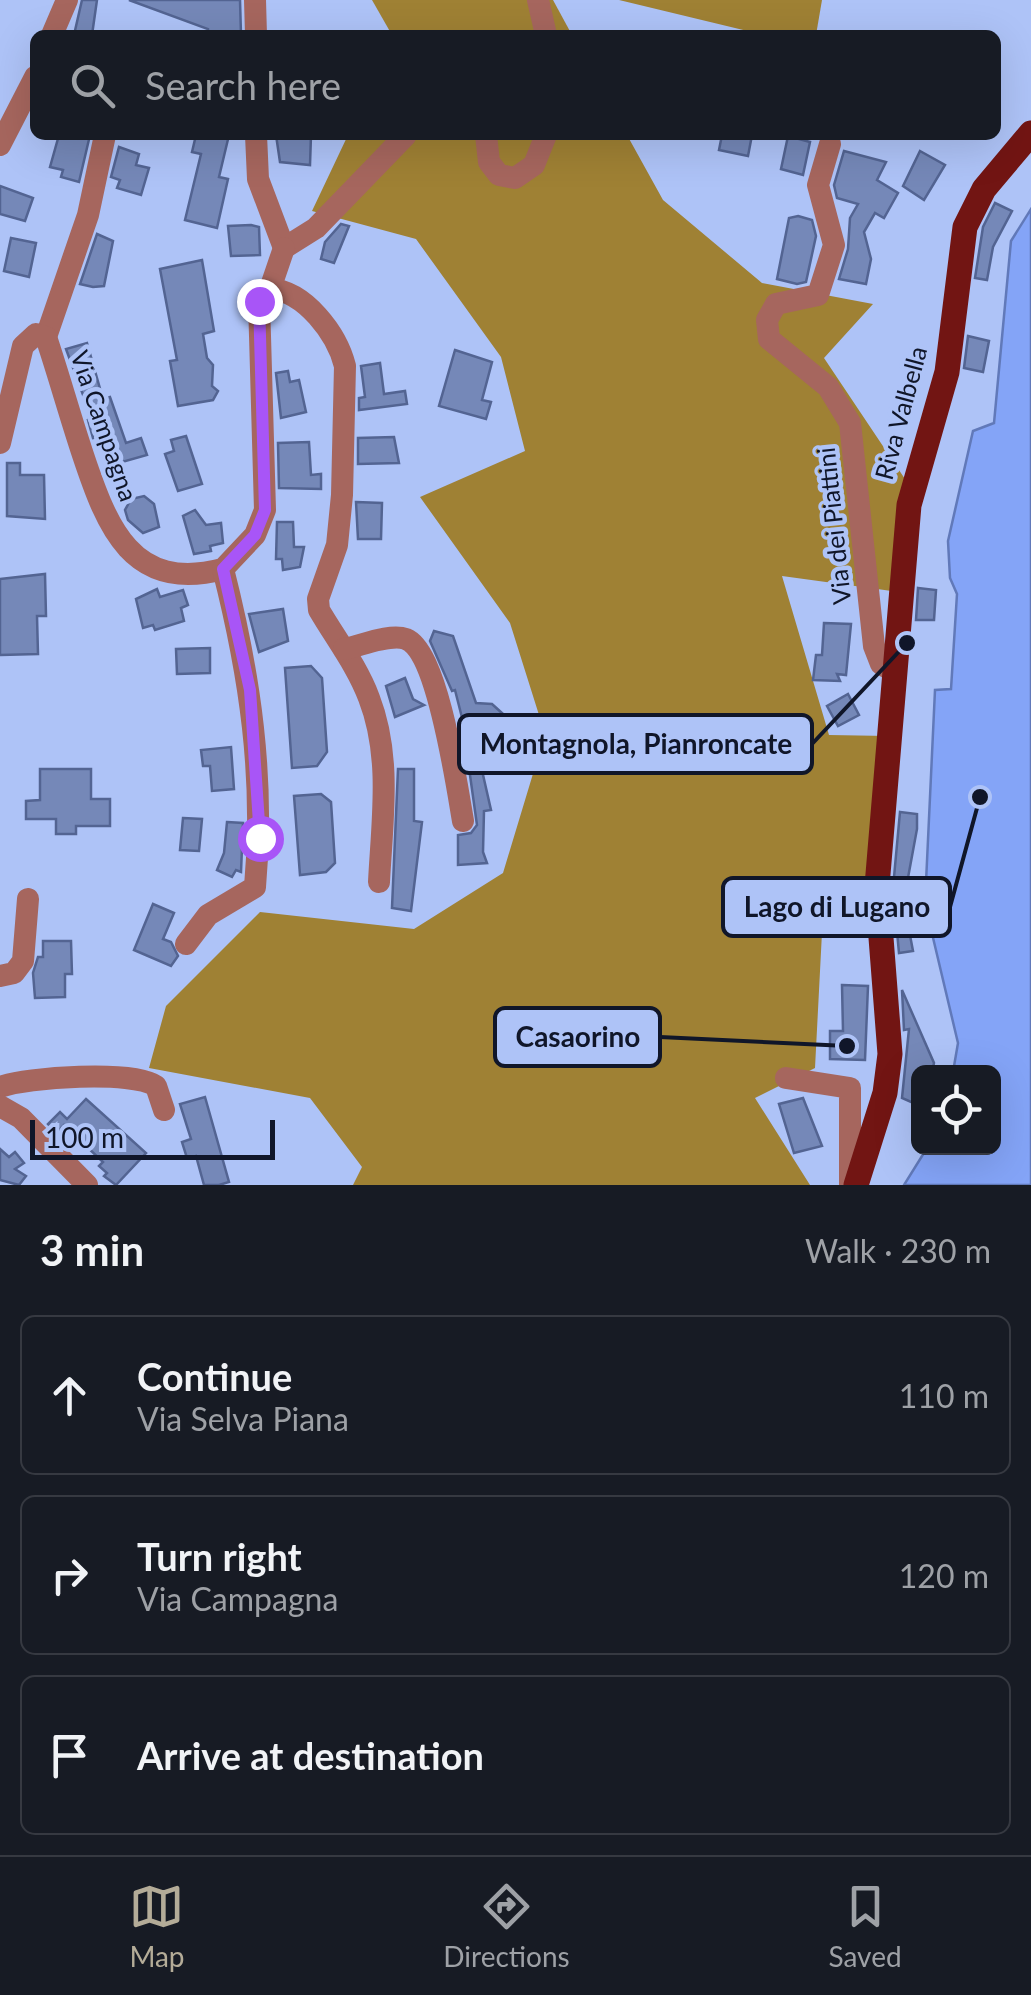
<!DOCTYPE html>
<html lang="en">
<head>
<meta charset="utf-8">
<style>
	body { margin:0; font-family:Lato,sans-serif; background:#242831; color:#f1f3f6 }
	.controls { position:absolute; right:30px; bottom:30px; display:grid; overflow:hidden; border-radius:15px; box-shadow:0 10px 40px #0002 }
	.controls button { width:90px; height:90px; display:grid; place-items:center; padding:0; border:0; border-bottom:2px solid #363941; background:#171b24; color:#f1f3f6; font:50px sans-serif }
	.scale { position:absolute; left:30px; bottom:25px; width:245px; box-sizing:border-box; padding-left:10px; border:5px solid #101629; border-top:0; font-size:28px; line-height:35px; white-space:nowrap; color:#101629; -webkit-text-stroke:8px #aec3f7; paint-order:stroke }
	.stop { position:absolute; width:30px; height:30px; margin:-22px; border:8px solid #a855f7; border-radius:50%; background:#fff }
	.stop.end { background:#a855f7; border-color:#fff; box-shadow:0 2px 10px #0008 }
	.list { margin:0; padding:0; list-style:none }
	h2 { display:flex; justify-content:space-between; align-items:center; height:130px; margin:0; padding:0 40px; font-size:42px }
	h2 small { font-size:32px; font-weight:400; color:#9ea1a6 }
	.list li { display:grid; grid-template-columns:65px 1fr auto; gap:30px; align-items:center; box-sizing:border-box; height:160px; margin:0 20px 20px; padding:0 20px; border:2px solid #363941; border-radius:15px }
	.list b { display:block; font-size:38px; white-space:nowrap }
	.list p { margin:0; font-size:32px; white-space:nowrap; color:#9ea1a6 }
	.list em { font-size:32px; font-style:normal; color:#9ea1a6 }
	.icon { flex:none; width:55px; height:55px; fill:none; stroke:currentColor; stroke-width:2; stroke-linecap:round; stroke-linejoin:round }
	.map { position:relative; flex:none; width:1031px; height:1185px; overflow:hidden }
	.search { position:absolute; background:#171b24; box-shadow:0 10px 40px #0002; left:30px; right:30px; top:30px; height:110px; display:flex; align-items:center; gap:25px; box-sizing:border-box; padding:0 35px; border-radius:15px; color:#9ea1a6; font-size:38px }
	.sheet { height:670px; background:#171b24 }
	nav { display:flex; justify-content:space-around; align-items:center; box-sizing:border-box; height:140px; border-top:2px solid #363941; background:#171b24; font-size:28px; color:#9ea1a6 }
	nav a { display:grid; justify-items:center; gap:5px }
	nav .on { color:#b4ac98 }
	.map>svg:first-child { display:block }
	.forest { fill:#9f8134 }
	.water { fill:#84a4f7; stroke:#6179b9; stroke-width:2.5 }
	.building { fill:#7588b8; stroke:#536492; stroke-width:2.5 }
	.lines { fill:none; stroke-linecap:round; stroke-linejoin:round }
	.minor { stroke:#a6665e; stroke-width:22 }
	.major { stroke:#721513; stroke-width:25 }
	.route { stroke:#a855f7; stroke-width:12 }
	.labels { text-anchor:middle; stroke-width:9; stroke-linejoin:round; paint-order:stroke }
	.street-label { font-size:25px; fill:#101629; stroke:#aec3f7 }
	.leader { fill:none; stroke:#101629; stroke-width:4 }
	.callout-dot { fill:#101629; stroke:#aec3f7; stroke-width:4 }
	.callout { fill:#aec3f7; stroke:#101629; stroke-width:4 }
	.callout-label { font-size:28px; text-anchor:middle; font-weight:bold; fill:#101629 }
</style>
</head>
<body>
<div class="map">
<svg width="1031" height="1185" viewBox="0 0 1031 1185">
	<rect width="100%" height="100%" fill="#aec3f7"/>
	<g class="forest">
		<path d="M 372,0 L 553,0 L 572,35 L 392,35 Z"/>
		<path d="M 619,0 L 822,0 L 816,35 L 764,35 Z"/>
		<path d="M 348,135 L 627,135 L 663,200 L 762,283 L 873,304 L 824,358 L 911,488 L 899,592 L 782,576 L 829,735 L 888,736 L 877,905 L 823,913 L 815,1068 L 755,1098 L 810,1185 L 353,1185 L 362,1167 L 310,1098 L 149,1068 L 166,1006 L 260,912 L 414,929 L 503,873 L 545,734 L 510,623 L 420,497 L 525,451 L 501,357 L 416,239 L 312,211 Z"/>
	</g>
	<path class="water" d="M 1031,209 L 1031,1185 L 904,1185 L 927,1148 L 994,1148 L 994,1072 L 953,1072 L 958,1043 L 925,904 L 935,690 L 951,689 L 957,594 L 950,578 L 948,541 L 973,431 L 994,423 L 1011,241 Z"/>
	<g class="building">
		<path d="M 82,0 L 97,0 L 92,35 L 74,35 Z"/>
		<path d="M 129,0 L 240,0 L 241,35 L 208,35 L 208,29 Z"/>
		<path d="M 59,135 L 90,135 L 79,182 L 61,177 L 63,170 L 50,167 Z"/>
		<path d="M 196,135 L 229,135 L 219,177 L 228,179 L 217,228 L 185,220 L 201,154 L 192,152 Z"/>
		<path d="M 276,135 L 311,135 L 310,165 L 280,162 Z"/>
		<path d="M 722,135 L 752,135 L 748,156 L 719,150 Z"/>
		<path d="M 788,136 L 810,142 L 803,175 L 781,169 Z"/>
		<path d="M 119,147 L 139,154 L 136,165 L 149,168 L 141,195 L 117,188 L 120,180 L 111,177 Z"/>
		<path d="M 844,151 L 886,162 L 877,180 L 898,193 L 884,218 L 875,213 L 864,232 L 871,259 L 866,284 L 839,279 L 848,249 L 850,218 L 858,204 L 837,198 L 834,185 Z"/>
		<path d="M 920,151 L 945,165 L 924,200 L 903,186 Z"/>
		<path d="M 0,186 L 33,198 L 25,221 L 0,214 Z"/>
		<path d="M 995,203 L 1012,211 L 993,247 L 987,280 L 975,278 L 983,227 Z"/>
		<path d="M 798,216 L 812,220 L 816,236 L 806,282 L 797,284 L 777,279 L 789,218 Z"/>
		<path d="M 341,224 L 349,226 L 334,263 L 321,259 L 325,242 Z"/>
		<path d="M 251,225 L 259,227 L 260,255 L 231,256 L 228,226 Z"/>
		<path d="M 97,234 L 113,241 L 104,286 L 93,287 L 80,284 Z"/>
		<path d="M 11,238 L 36,243 L 29,277 L 4,271 Z"/>
		<path d="M 202,260 L 214,331 L 203,334 L 207,358 L 213,365 L 212,386 L 218,391 L 213,400 L 178,406 L 170,361 L 177,360 L 160,269 Z"/>
		<path d="M 968,336 L 989,341 L 983,372 L 964,368 Z"/>
		<path d="M 87,343 L 103,399 L 110,397 L 126,443 L 141,438 L 147,455 L 108,466 L 98,437 L 93,438 L 88,420 L 92,419 L 66,349 Z"/>
		<path d="M 455,350 L 492,362 L 482,400 L 491,402 L 486,419 L 439,406 Z"/>
		<path d="M 380,363 L 384,394 L 405,391 L 407,404 L 359,410 L 359,398 L 365,397 L 361,366 Z"/>
		<path d="M 288,371 L 290,382 L 299,380 L 306,412 L 281,418 L 276,373 Z"/>
		<path d="M 186,436 L 202,484 L 178,491 L 165,454 L 174,451 L 171,440 Z"/>
		<path d="M 394,437 L 399,463 L 358,464 L 358,438 Z"/>
		<path d="M 309,442 L 311,475 L 321,474 L 321,489 L 279,488 L 278,443 Z"/>
		<path d="M 7,463 L 20,463 L 20,475 L 44,475 L 45,519 L 7,516 Z"/>
		<path d="M 144,496 L 154,504 L 159,527 L 143,533 L 128,520 L 125,510 L 131,499 Z"/>
		<path d="M 356,502 L 382,503 L 381,539 L 358,539 Z"/>
		<path d="M 195,510 L 206,525 L 221,523 L 223,543 L 210,546 L 211,551 L 194,554 L 183,516 Z"/>
		<path d="M 277,522 L 293,522 L 294,547 L 304,547 L 300,567 L 283,570 L 282,559 L 276,559 Z"/>
		<path d="M 45,574 L 46,616 L 37,616 L 38,654 L 0,655 L 0,579 Z"/>
		<path d="M 918,588 L 936,590 L 934,620 L 916,620 Z"/>
		<path d="M 157,589 L 160,597 L 183,590 L 188,605 L 181,608 L 184,621 L 155,630 L 153,625 L 143,628 L 136,599 Z"/>
		<path d="M 283,609 L 288,641 L 259,652 L 249,614 Z"/>
		<path d="M 824,623 L 851,624 L 846,675 L 837,674 L 840,681 L 813,680 L 816,655 L 822,655 Z"/>
		<path d="M 434,631 L 453,636 L 476,703 L 492,704 L 503,714 L 506,733 L 494,745 L 471,753 L 455,690 L 452,691 L 430,641 Z"/>
		<path d="M 210,648 L 210,673 L 177,674 L 176,649 Z"/>
		<path d="M 311,666 L 322,678 L 327,752 L 317,766 L 292,768 L 285,668 Z"/>
		<path d="M 405,678 L 413,699 L 424,705 L 395,717 L 386,686 Z"/>
		<path d="M 848,694 L 859,715 L 838,726 L 827,706 Z"/>
		<path d="M 231,747 L 234,789 L 212,791 L 210,766 L 203,766 L 201,750 Z"/>
		<path d="M 481,766 L 491,810 L 484,811 L 483,852 L 487,863 L 458,865 L 458,835 L 471,833 L 477,825 L 469,768 Z"/>
		<path d="M 40,769 L 91,769 L 91,799 L 110,799 L 110,826 L 76,826 L 76,834 L 56,834 L 56,819 L 26,819 L 26,801 L 40,800 Z"/>
		<path d="M 398,769 L 414,769 L 414,821 L 422,822 L 411,911 L 392,908 Z"/>
		<path d="M 321,794 L 331,802 L 335,863 L 326,872 L 300,875 L 294,796 Z"/>
		<path d="M 900,812 L 917,814 L 917,829 L 905,894 L 902,893 L 913,951 L 899,953 L 893,888 Z"/>
		<path d="M 183,818 L 202,819 L 199,851 L 180,850 Z"/>
		<path d="M 227,822 L 243,823 L 241,872 L 236,870 L 232,877 L 217,870 L 224,853 Z"/>
		<path d="M 153,904 L 174,913 L 163,939 L 171,942 L 178,956 L 171,966 L 134,950 Z"/>
		<path d="M 43,941 L 71,941 L 72,974 L 65,974 L 65,997 L 35,998 L 33,973 L 38,957 L 43,957 Z"/>
		<path d="M 842,985 L 868,986 L 865,1060 L 830,1059 L 830,1031 L 843,1031 Z"/>
		<path d="M 902,990 L 934,1063 L 932,1072 L 918,1072 L 918,1105 L 902,1098 L 909,1029 L 904,1030 Z"/>
		<path d="M 205,1097 L 229,1182 L 219,1185 L 204,1185 L 196,1156 L 187,1158 L 182,1142 L 191,1139 L 180,1104 Z"/>
		<path d="M 803,1098 L 822,1146 L 794,1153 L 779,1104 Z"/>
		<path d="M 86,1099 L 146,1153 L 116,1185 L 104,1176 L 107,1173 L 99,1166 L 103,1162 L 64,1125 L 56,1133 L 48,1124 L 60,1112 L 67,1119 Z"/>
		<path d="M 0,1149 L 9,1157 L 15,1152 L 24,1163 L 15,1169 L 26,1176 L 19,1185 L 0,1180 Z"/>
	</g>
	<g class="lines">
		<g class="minor">
			<path d="M 255,0 L 256,35"/>
			<path d="M 538,0 L 546,35"/>
			<path d="M 52,35 L 67,0"/>
			<path d="M 256,135 L 258,179 L 284,248 L 316,228 L 406,135"/>
			<path d="M 486,135 L 489,162 L 499,175 L 515,178 L 534,165 L 546,135"/>
			<path d="M 830,144 L 818,185 L 834,245 L 818,295 L 776,304 L 767,320 L 769,339 L 828,387 L 850,423 L 874,646 L 881,664 L 893,671"/>
			<path d="M 0,145 L 35,77"/>
			<path d="M 270,289 C 305,291 337,334 345,366 L 342,495 L 337,545 L 318,599 L 319,610 C 336,639 357,666 369,698 C 392,757 382,821 379,882"/>
			<path d="M 46,337 L 88,215 L 105,135"/>
			<path d="M 0,443 L 23,346 L 36,334 L 46,337 C 59,376 70,416 83,455 C 107,527 132,593 223,569 L 255,535 L 265,510 L 259,301 L 263,292 L 270,289 L 284,248"/>
			<path d="M 344,649 C 360,646 390,633 406,639 C 438,652 457,787 463,821"/>
			<path d="M 186,944 L 208,915 L 255,887 C 265,778 250,675 223,569"/>
			<path d="M 0,976 L 14,973 L 23,961 L 28,899"/>
			<path d="M 786,1078 L 850,1088 L 850,1185"/>
			<path d="M 0,1087 C 27,1077 133,1070 156,1086 L 164,1110"/>
			<path d="M 0,1106 L 21,1118 L 87,1185"/>
		</g>
		<path class="major" d="M 856,1185 L 885,1093 L 890,1054 L 877,886 L 909,505 L 947,372 L 965,227 L 984,189 L 1031,133"/>
	</g>
	<g class="lines">
		<path class="route" d="M 259,301 L 265,510 L 255,535 L 223,569 L 250,690 L 260,838"/>
	</g>
	<g class="labels">
		<g class="street-label">
			<text transform="translate(901 413) rotate(-75)" y="9">Riva Valbella</text>
			<text transform="translate(104 426) rotate(71)" y="9">Via Campagna</text>
			<text transform="translate(834 526) rotate(-96)" y="9">Via dei Piattini</text>
		</g>
	</g>
	<path class="leader" d="M907 643L812 744M980 797L950 907M847 1046L660 1037"/>
	<g class="callout-dot">
		<circle cx="907" cy="643" r="10"/>
		<circle cx="980" cy="797" r="10"/>
		<circle cx="847" cy="1046" r="10"/>
	</g>
	<g class="callout">
		<rect x="459" y="715" width="353" height="58" rx="10"/>
		<rect x="723" y="878" width="227" height="58" rx="10"/>
		<rect x="495" y="1008" width="165" height="58" rx="10"/>
	</g>
	<g class="callout-label">
		<text x="636" y="754">Montagnola, Pianroncate</text>
		<text x="837" y="917">Lago di Lugano</text>
		<text x="578" y="1047">Casaorino</text>
	</g>
</svg>
<div class="controls">
<button><svg class="icon" aria-label="locate" viewBox="0 0 24 24"><circle cx="12" cy="12" r="6"/><path d="M12 2v4M12 18v4M2 12h4M18 12h4"/></svg></button>
</div>
<div class="scale">100 m</div>
<div class="stop" style="left:260px;top:838px"></div>
<div class="stop end" style="left:259px;top:301px"></div>
<div class="search"><svg class="icon" aria-label="search" viewBox="0 0 24 24"><circle cx="10" cy="10" r="6"/><path d="M15 15l6 6"/></svg>Search here</div>
</div>
<section class="sheet">
<h2>3 min<small>Walk · 230 m</small></h2>
<ul class="list">
<li><svg class="icon" aria-label="ahead" viewBox="0 0 24 24"><path d="M12 20V5M6 11l6-6 6 6"/></svg><div><b>Continue</b><p>Via Selva Piana</p></div><em>110 m</em></li>
<li><svg class="icon" aria-label="right" viewBox="0 0 24 24"><path d="M7 20v-9h11M14 6l5 5-5 5"/></svg><div><b>Turn right</b><p>Via Campagna</p></div><em>120 m</em></li>
<li><svg class="icon" aria-label="arrive" viewBox="0 0 24 24"><path d="M6 21V4h12l-3 4 3 4H6"/></svg><div><b>Arrive at destination</b></div></li>
</ul>
</section>
<nav>
<a class="on"><svg class="icon" aria-label="map" viewBox="0 0 24 24"><path d="M3 6l6-2 6 2 6-2v14l-6 2-6-2-6 2zM9 4v14M15 6v14"/></svg>Map</a>
<a><svg class="icon" aria-label="directions" viewBox="0 0 24 24"><path d="M12 3l9 9-9 9-9-9zM9 14v-3h6M13 9l2 2-2 2"/></svg>Directions</a>
<a><svg class="icon" aria-label="saved" viewBox="0 0 24 24"><path d="M7 4h10v16l-5-4-5 4z"/></svg>Saved</a>
</nav>
</body>
</html>
